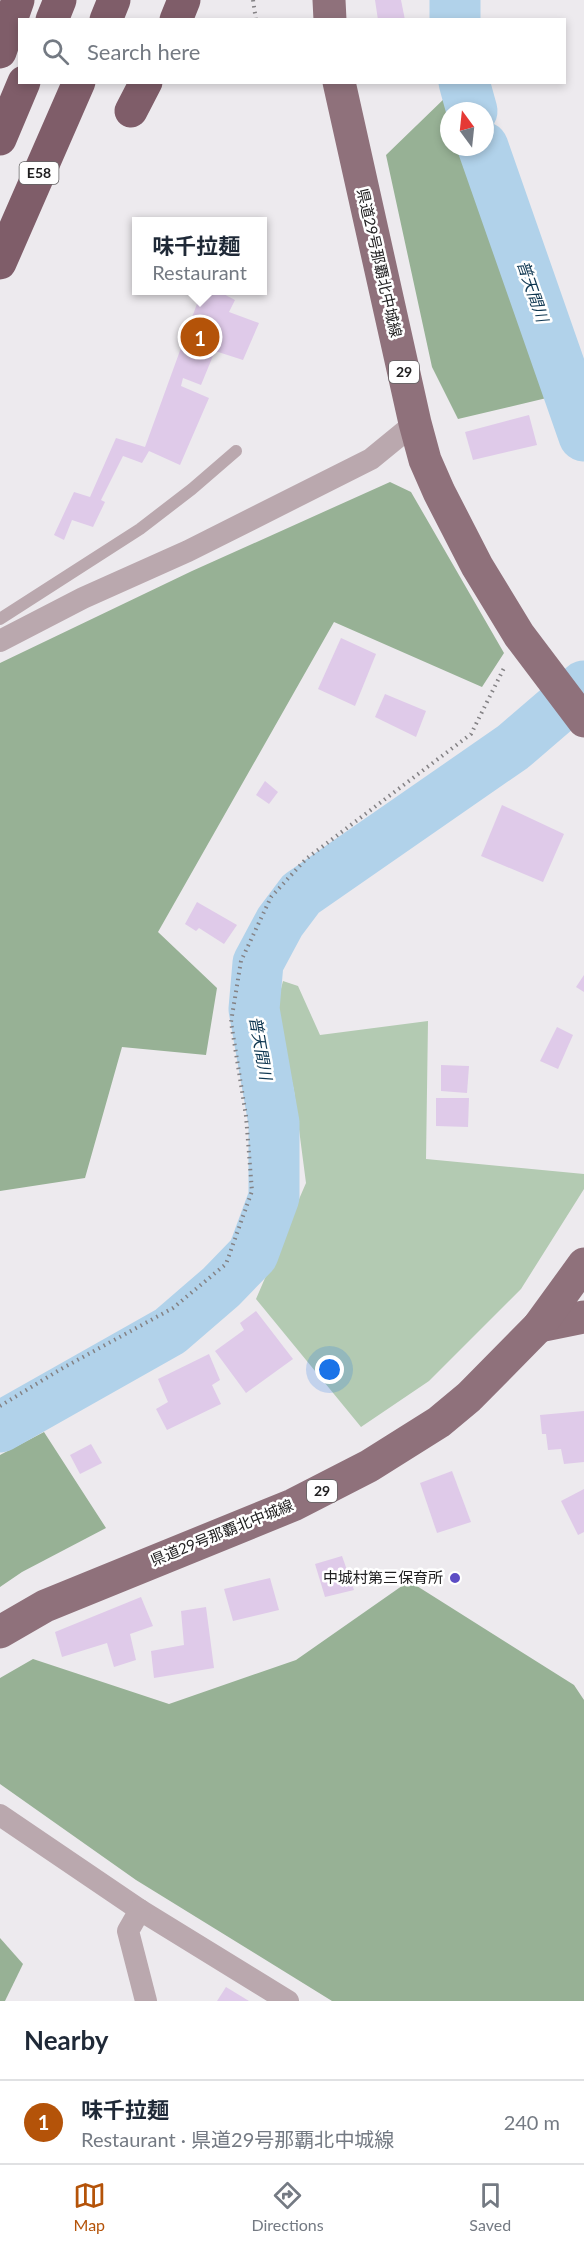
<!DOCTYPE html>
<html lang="en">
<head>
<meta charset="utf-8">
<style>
	body { margin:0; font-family:Lato,"Noto Sans JP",sans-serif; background:#f2f2f3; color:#1f2937 }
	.compass { position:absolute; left:440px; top:102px; width:54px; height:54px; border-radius:50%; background:#fff; box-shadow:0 3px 9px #0003; rotate:345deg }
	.you { position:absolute; left:330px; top:1370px; width:21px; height:21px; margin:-15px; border:4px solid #fff; border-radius:50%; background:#1a73e8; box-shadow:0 0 0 9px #1a73e833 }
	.badge { display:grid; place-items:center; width:39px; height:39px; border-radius:50%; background:#b45309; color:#fff; font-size:20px; font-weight:700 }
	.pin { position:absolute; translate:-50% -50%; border:3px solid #fff; box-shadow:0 2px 6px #0006 }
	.popup { position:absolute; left:132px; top:217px; width:135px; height:78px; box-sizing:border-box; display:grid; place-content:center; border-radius:0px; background:#fff; filter:drop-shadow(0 2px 4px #0005); font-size:20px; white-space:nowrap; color:#747a83 }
	.popup b { font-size:22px; color:#1f2937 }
	.popup::after { content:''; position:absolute; left:50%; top:100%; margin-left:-12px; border:12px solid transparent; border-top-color:#fff }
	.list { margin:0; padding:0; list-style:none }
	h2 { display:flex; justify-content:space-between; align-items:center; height:78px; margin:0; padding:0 24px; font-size:26px }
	h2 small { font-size:20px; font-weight:400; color:#747a83 }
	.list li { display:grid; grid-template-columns:39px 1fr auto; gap:18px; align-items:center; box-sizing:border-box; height:84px; padding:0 24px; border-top:2px solid #e0e1e3 }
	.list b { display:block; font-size:22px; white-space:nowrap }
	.list p { margin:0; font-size:20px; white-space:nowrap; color:#747a83 }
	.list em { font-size:20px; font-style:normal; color:#747a83 }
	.icon { flex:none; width:33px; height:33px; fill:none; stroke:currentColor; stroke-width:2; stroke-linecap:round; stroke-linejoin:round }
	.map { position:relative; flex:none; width:584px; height:2001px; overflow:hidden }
	.search { position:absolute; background:#fff; box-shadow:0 3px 9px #0003; left:18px; right:18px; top:18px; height:66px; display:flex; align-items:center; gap:15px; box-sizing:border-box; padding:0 21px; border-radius:0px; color:#747a83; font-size:22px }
	.sheet { height:162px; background:#fff }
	nav { display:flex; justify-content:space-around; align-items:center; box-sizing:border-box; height:84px; border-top:2px solid #e0e1e3; background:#fff; font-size:16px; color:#747a83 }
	nav a { display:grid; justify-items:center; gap:3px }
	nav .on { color:#b45309 }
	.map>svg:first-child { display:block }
	.green { fill:#b3cab2 }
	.forest { fill:#97b195 }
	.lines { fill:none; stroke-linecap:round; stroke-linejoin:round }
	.river { stroke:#b1d2ea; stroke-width:51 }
	.building { fill:#dfcae9 }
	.path { stroke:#848285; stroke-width:4; stroke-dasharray:1.5 4.5; stroke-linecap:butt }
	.service { stroke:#baa8ae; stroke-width:12 }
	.minor { stroke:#baa8ae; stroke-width:22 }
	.primary { stroke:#8f717b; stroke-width:33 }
	.motorway { stroke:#7f5d69; stroke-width:33 }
	.poi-dot { fill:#5c4cc4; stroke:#fff; stroke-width:2 }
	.labels { text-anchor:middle; stroke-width:5; stroke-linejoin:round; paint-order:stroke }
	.shield { fill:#fff; stroke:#646364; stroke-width:1.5 }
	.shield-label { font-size:14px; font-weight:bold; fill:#212021 }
	.street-label { font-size:15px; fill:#212021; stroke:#fff }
	.poi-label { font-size:15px; fill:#212021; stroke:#fff; text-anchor:end }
	.water-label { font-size:16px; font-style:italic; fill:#0f3751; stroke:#fff }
</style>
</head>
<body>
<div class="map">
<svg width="584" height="2001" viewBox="0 0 584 2001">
	<rect width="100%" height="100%" fill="#edeaee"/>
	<path class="green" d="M 283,981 L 298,986 L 320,1035 L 428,1021 L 426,1159 L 584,1174 L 584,1189 L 521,1289 L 429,1381 L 361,1427 L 256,1299 L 306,1183 L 294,1091 L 276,1008 Z"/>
	<g class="forest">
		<path d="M 448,95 L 454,111 L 449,111 L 449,147 L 468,147 L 555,396 L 458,419 L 432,367 L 386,155 Z"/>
		<path d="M 390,482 L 411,492 L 504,653 L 482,687 L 334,622 L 158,932 L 217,988 L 206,1055 L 122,1047 L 85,1178 L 0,1191 L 0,663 L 192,571 Z"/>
		<path d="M 44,1432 L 106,1528 L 22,1572 L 0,1587 L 0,1455 Z"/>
		<path d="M 409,1581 L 574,1685 L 584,1700 L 584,2001 L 332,2001 L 136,1880 L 0,1784 L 0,1678 L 33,1659 L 169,1704 L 296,1660 Z"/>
		<path d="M 0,1938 L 23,1964 L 5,2001 L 0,2001 Z"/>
	</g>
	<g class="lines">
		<g class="river">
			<path d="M 455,20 L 455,0"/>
			<path d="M 464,82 L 472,111"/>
			<path d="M 483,147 L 584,436"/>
			<path d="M 0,1427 L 170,1331 L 221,1287 L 253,1254 L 274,1197 L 274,1123 L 254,1009 L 258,963 L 280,922 L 301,894 L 513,747 L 584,686"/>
		</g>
	</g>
	<g class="building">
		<path d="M 375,0 L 401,0 L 405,20 L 378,20 Z"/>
		<path d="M 202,290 L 216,290 L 235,300 L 229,312 L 259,323 L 243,360 L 215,351 L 201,385 L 183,378 L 181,386 L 209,398 L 180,465 L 149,451 L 142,463 L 123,456 L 101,500 L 105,502 L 93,527 L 72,520 L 64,540 L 54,535 L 74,492 L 90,497 L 116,438 L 145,447 Z"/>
		<path d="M 529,415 L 537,445 L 473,460 L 465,432 Z"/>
		<path d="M 341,638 L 376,654 L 355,706 L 318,689 Z"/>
		<path d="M 385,694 L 426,711 L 416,737 L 375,717 Z"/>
		<path d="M 265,781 L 278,792 L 269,804 L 256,795 Z"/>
		<path d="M 502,805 L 564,834 L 543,882 L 481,856 Z"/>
		<path d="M 197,902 L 237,925 L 224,944 L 199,928 L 196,931 L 185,924 Z"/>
		<path d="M 584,975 L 584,992 L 576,987 Z"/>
		<path d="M 557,1027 L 573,1035 L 558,1069 L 540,1061 Z"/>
		<path d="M 441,1065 L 469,1066 L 467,1093 L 441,1091 Z"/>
		<path d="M 436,1098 L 469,1098 L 468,1127 L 436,1126 Z"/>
		<path d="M 256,1311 L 293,1359 L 246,1393 L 215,1351 L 244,1330 L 240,1323 Z"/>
		<path d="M 209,1354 L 220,1380 L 212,1385 L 221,1404 L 167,1430 L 156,1409 L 168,1402 L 158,1379 Z"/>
		<path d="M 584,1411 L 584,1462 L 564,1464 L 561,1449 L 548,1450 L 546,1434 L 542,1434 L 540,1415 Z"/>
		<path d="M 91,1444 L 102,1463 L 80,1474 L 70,1455 Z"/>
		<path d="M 452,1471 L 471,1522 L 437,1533 L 420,1483 Z"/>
		<path d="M 584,1489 L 584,1532 L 578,1535 L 561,1501 Z"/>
		<path d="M 342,1556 L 354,1590 L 325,1597 L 315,1564 Z"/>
		<path d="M 270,1578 L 279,1610 L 233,1621 L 224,1589 Z"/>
		<path d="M 141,1597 L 153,1626 L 130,1634 L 136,1660 L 114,1667 L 107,1643 L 62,1657 L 55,1632 Z"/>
		<path d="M 206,1607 L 214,1668 L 154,1678 L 151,1651 L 184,1645 L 181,1611 Z"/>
		<path d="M 226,1987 L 249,2001 L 217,2001 Z"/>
	</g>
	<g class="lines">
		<g class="path">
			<path d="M 253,0 L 256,20"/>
			<path d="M 0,1406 L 61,1369 L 173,1308 L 226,1264 L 252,1191 L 246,1116 L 231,1022 L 241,961 L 271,897 L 306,859 L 471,734 L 505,666"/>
		</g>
		<path class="service" d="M 0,619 L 140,529 L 192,489 L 236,451"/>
		<g class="minor">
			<path d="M 0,641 L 83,598 L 188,551 L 371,459 L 415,423"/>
			<path d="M 0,1815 L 140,1910 L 288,2001"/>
			<path d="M 140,1910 L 128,1931 L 146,2001"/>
		</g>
		<g class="primary">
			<path d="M 329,0 L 330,20"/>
			<path d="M 339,82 L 415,423 L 425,460 L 439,492 L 477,566 L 519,635 L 584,721"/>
			<path d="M 539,1326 L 584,1317"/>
			<path d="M 0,1632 L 45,1606 L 293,1505 L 369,1466 L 439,1422 L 469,1397 L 539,1326 L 584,1264"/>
		</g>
		<g class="motorway">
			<path d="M 52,20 L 60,0"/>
			<path d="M 106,20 L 114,0"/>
			<path d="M 176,20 L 184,0"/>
			<path d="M 0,52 L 18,0"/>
			<path d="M 131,111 L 146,82"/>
			<path d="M 0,139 L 24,82"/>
			<path d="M 0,263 L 79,82"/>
		</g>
	</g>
	<circle class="poi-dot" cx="455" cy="1578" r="6"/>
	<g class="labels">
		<g class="shield">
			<rect x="19.5" y="162" width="39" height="22" rx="4.5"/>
			<rect x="389" y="361" width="30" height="22" rx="4.5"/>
			<rect x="307" y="1480" width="30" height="22" rx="4.5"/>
		</g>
		<g class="shield-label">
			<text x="39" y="178">E58</text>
			<text x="404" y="377">29</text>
			<text x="322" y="1496">29</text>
		</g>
		<g class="street-label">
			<text transform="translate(379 263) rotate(77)" y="5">県道29号那覇北中城線</text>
			<text transform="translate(222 1533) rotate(-22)" y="5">県道29号那覇北中城線</text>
		</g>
		<g class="poi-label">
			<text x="443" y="1583">中城村第三保育所</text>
		</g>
		<g class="water-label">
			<text transform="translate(533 291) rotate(71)" y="6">普天間川</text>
			<text transform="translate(261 1048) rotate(80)" y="6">普天間川</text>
		</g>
	</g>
</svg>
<svg class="compass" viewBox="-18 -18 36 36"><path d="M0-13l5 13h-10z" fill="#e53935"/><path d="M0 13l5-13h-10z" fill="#747a83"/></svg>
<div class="you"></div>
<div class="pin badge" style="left:200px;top:337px">1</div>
<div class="popup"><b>味千拉麺</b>Restaurant</div>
<div class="search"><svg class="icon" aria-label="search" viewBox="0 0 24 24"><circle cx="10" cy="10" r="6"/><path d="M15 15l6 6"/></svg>Search here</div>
</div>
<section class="sheet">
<h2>Nearby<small></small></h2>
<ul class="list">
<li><span class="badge">1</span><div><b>味千拉麺</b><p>Restaurant · 県道29号那覇北中城線</p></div><em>240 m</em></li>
</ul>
</section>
<nav>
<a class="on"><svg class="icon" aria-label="map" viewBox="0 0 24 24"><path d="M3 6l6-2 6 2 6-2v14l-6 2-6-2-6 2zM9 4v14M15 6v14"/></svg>Map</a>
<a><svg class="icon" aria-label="directions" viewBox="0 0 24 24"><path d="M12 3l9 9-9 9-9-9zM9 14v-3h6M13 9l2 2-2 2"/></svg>Directions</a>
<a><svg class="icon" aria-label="saved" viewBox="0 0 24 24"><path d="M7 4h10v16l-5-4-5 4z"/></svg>Saved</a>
</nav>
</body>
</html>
